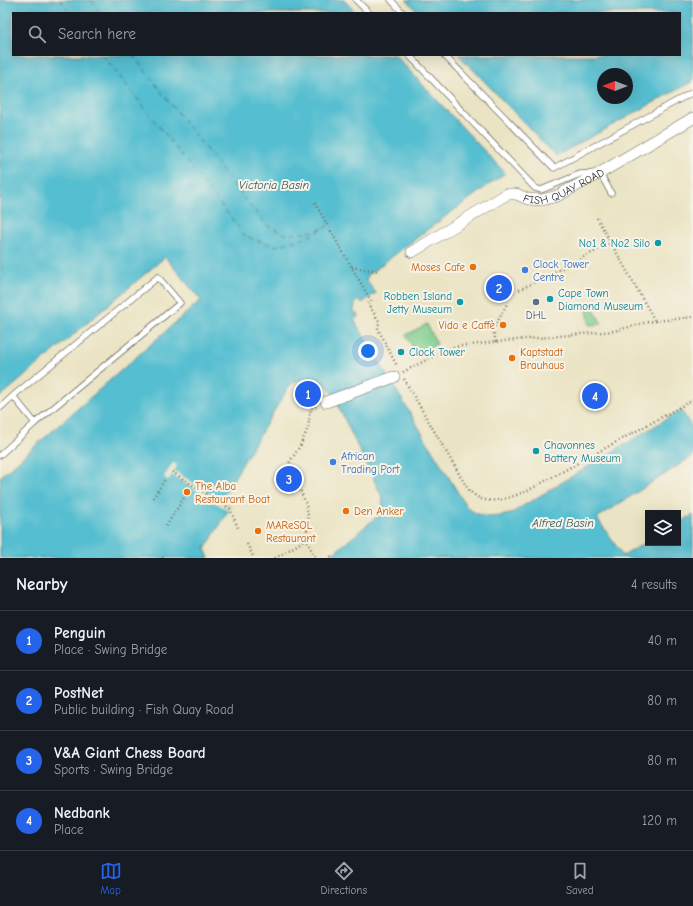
<!DOCTYPE html>
<html lang="en">
<head>
<meta charset="utf-8">
<style>
	body { margin:0; font-family:"Comic Neue",sans-serif; background:#20242c; color:#f1f3f6 }
	.controls { position:absolute; right:12px; bottom:12px; display:grid; overflow:hidden; border-radius:0px; box-shadow:0 4px 16px #0002 }
	.controls button { width:36px; height:36px; display:grid; place-items:center; padding:0; border:0; border-bottom:1px solid #363941; background:#171b24; color:#f1f3f6; font:20px sans-serif }
	.compass { position:absolute; left:597px; top:68px; width:36px; height:36px; border-radius:50%; background:#171b24; box-shadow:0 4px 16px #0002; rotate:270deg }
	.you { position:absolute; left:368px; top:351px; width:14px; height:14px; margin:-10px; border:3px solid #fff; border-radius:50%; background:#1a73e8; box-shadow:0 0 0 6px #1a73e833 }
	.badge { display:grid; place-items:center; width:26px; height:26px; border-radius:50%; background:#2563eb; color:#fff; font-size:13px; font-weight:700 }
	.pin { position:absolute; translate:-50% -50%; border:2px solid #fff; box-shadow:0 1px 4px #0006 }
	.list { margin:0; padding:0; list-style:none }
	h2 { display:flex; justify-content:space-between; align-items:center; height:52px; margin:0; padding:0 16px; font-size:17px }
	h2 small { font-size:13px; font-weight:400; color:#9ea1a6 }
	.list li { display:grid; grid-template-columns:26px 1fr auto; gap:12px; align-items:center; box-sizing:border-box; height:60px; padding:0 16px; border-top:1px solid #363941 }
	.list b { display:block; font-size:15px; white-space:nowrap }
	.list p { margin:0; font-size:13px; white-space:nowrap; color:#9ea1a6 }
	.list em { font-size:13px; font-style:normal; color:#9ea1a6 }
	.icon { flex:none; width:22px; height:22px; fill:none; stroke:currentColor; stroke-width:2; stroke-linecap:round; stroke-linejoin:round }
	.map { position:relative; flex:none; width:693px; height:558px; overflow:hidden }
	.search { position:absolute; background:#171b24; box-shadow:0 4px 16px #0002; left:12px; right:12px; top:12px; height:44px; display:flex; align-items:center; gap:10px; box-sizing:border-box; padding:0 14px; border-radius:0px; color:#9ea1a6; font-size:15px }
	.sheet { height:292px; background:#171b24 }
	nav { display:flex; justify-content:space-around; align-items:center; box-sizing:border-box; height:56px; border-top:1px solid #363941; background:#171b24; font-size:11px; color:#9ea1a6 }
	nav a { display:grid; justify-items:center; gap:2px }
	nav .on { color:#2563eb }
	.map>svg:first-child { display:block }
	.green { fill:#7acc8d; stroke:#527c5c }
	.water { fill:#54bed0; stroke:#40747e; fill-rule:evenodd }
	.pier { fill:#ebe4c4 }
	.lines { fill:none; stroke-linecap:round; stroke-linejoin:round }
	.ferry { stroke:#37575d; stroke-width:1; stroke-dasharray:5 4; stroke-linecap:butt }
	.lane-casing { stroke:#6e6c61; stroke-width:7 }
	.street-casing { stroke:#6e6c61; stroke-width:12 }
	.path { stroke:#6e6c61; stroke-width:2.5; stroke-dasharray:1 3; stroke-linecap:butt }
	.lane { stroke:#fff; stroke-width:5.5 }
	.street { stroke:#fff; stroke-width:11 }
	.culture-dot { fill:#0f9aa8; stroke:#f7f3e8; stroke-width:1.5 }
	.food-dot { fill:#e8710a; stroke:#f7f3e8; stroke-width:1.5 }
	.shop-dot { fill:#3f7fe0; stroke:#f7f3e8; stroke-width:1.5 }
	.service-dot { fill:#5c6f8a; stroke:#f7f3e8; stroke-width:1.5 }
	.labels { text-anchor:middle; stroke-width:4; stroke-linejoin:round; paint-order:stroke }
	.street-label { font-size:11px; fill:#2b2b2b; stroke:#f7f3e8 }
	.culture-label { font-size:11px; fill:#0d838f; stroke:#f7f3e8; text-anchor:start }
	.shop-label { font-size:11px; fill:#366cbe; stroke:#f7f3e8; text-anchor:start }
	.food-label { font-size:11px; fill:#c56008; stroke:#f7f3e8; text-anchor:start }
	.service-label { font-size:11px; fill:#4e5e75; stroke:#f7f3e8 }
	.water-label { font-size:12px; font-style:italic; fill:#37575d; stroke:#f7f3e8 }
</style>
</head>
<body>
<div class="map">
<svg width="693" height="558" viewBox="0 0 693 558">
	<rect width="100%" height="100%" fill="#f7f3e8"/>
	<filter id="ink" filterUnits="userSpaceOnUse"><feTurbulence type="fractalNoise" baseFrequency=".025" numOctaves="2"/><feDisplacementMap in="SourceGraphic" scale="8" xChannelSelector="R" yChannelSelector="G"/><feConvolveMatrix kernelMatrix="1 2 1 2 8 2 1 2 1" color-interpolation-filters="sRGB"/></filter>
	<filter id="wash" filterUnits="userSpaceOnUse"><feTurbulence type="fractalNoise" baseFrequency=".012" numOctaves="4" result="noise"/><feDisplacementMap in="SourceGraphic" scale="16" xChannelSelector="R" yChannelSelector="G"/><feGaussianBlur stdDeviation="0.9" result="paint"/><feColorMatrix in="noise" values="0 0 0 0 0 0 0 0 0 0 0 0 0 0 0 0 0 1.4 0 .05"/><feComposite in="paint" operator="in"/></filter>
	<g filter="url(#wash)">
		<rect width="100%" height="100%" fill="#ebe4c4"/>
		<g class="green">
			<path d="M 592,306 L 602,324 L 589,325 L 587,308 Z"/>
			<path d="M 427,324 L 437,344 L 417,355 L 406,335 Z"/>
		</g>
		<g class="water">
			<path d="M 0,0 L 344,0 L 356,13 L 13,13 L 13,55 L 395,55 L 505,173 L 435,224 L 368,275 L 366,280 L 376,293 L 362,303 L 359,300 L 355,303 L 354,314 L 358,314 L 359,316 L 354,320 L 466,506 C 480,519 492,518 510,514 L 681,410 L 693,429 L 693,456 L 597,518 L 623,556 L 648,541 L 648,543 L 678,543 L 678,523 L 693,515 L 693,558 L 328,558 L 380,514 L 383,506 L 382,497 L 329,387 L 321,381 L 313,379 L 302,379 L 292,383 L 283,396 L 221,500 L 231,507 L 205,549 L 209,558 L 0,558 L 0,477 L 201,300 L 165,257 L 0,397 Z"/>
			<path d="M 406,0 L 693,0 L 693,81 L 556,156 L 459,55 L 680,55 L 680,13 L 419,13 ZM 603,74 L 627,74 L 627,98 L 603,98 Z"/>
		</g>
		<path class="pier" d="M 173,463 L 177,465 L 174,471 L 231,507 L 229,511 L 172,475 L 168,480 L 164,477 Z"/>
		<g class="lines">
			<g class="ferry">
				<path d="M 60,0 L 70,13"/>
				<path d="M 91,0 L 101,13"/>
				<path d="M 103,55 L 246,237 L 276,246 L 306,238 L 328,226"/>
				<path d="M 133,55 L 249,205 L 268,226 L 285,234 L 307,233 L 323,228"/>
			</g>
		</g>
	</g>
	<g filter="url(#ink)">
		<g class="lines">
			<g class="lane-casing">
				<g id="lane">
					<path d="M 356,0 L 369,13"/>
					<path d="M 391,0 L 403,13"/>
					<path d="M 409,55 L 535,188 L 541,190 L 580,174 L 600,173 L 611,193"/>
					<path d="M 444,55 L 554,168 L 693,92"/>
					<path d="M 0,408 L 13,396 L 158,277 L 180,303 L 35,423 L 13,396"/>
					<path d="M 0,455 L 35,423"/>
				</g>
			</g>
			<g class="street-casing">
				<g id="street">
					<path id="s1" d="M 412,252 L 507,194 L 516,194 L 528,199 L 542,200 L 557,196 L 600,173 L 693,118"/>
					<path d="M 326,402 L 394,377"/>
				</g>
			</g>
			<g class="path">
				<path d="M 315,203 L 328,226 L 371,301 L 368,304 L 379,321 L 378,329 L 397,366"/>
				<path d="M 597,218 L 655,321"/>
				<path d="M 352,267 L 379,271"/>
				<path d="M 519,290 L 611,243"/>
				<path d="M 496,342 L 493,330 L 508,302"/>
				<path d="M 403,372 L 452,347 L 505,341 L 614,331 L 648,322 L 693,317"/>
				<path d="M 404,379 L 469,491 C 472,493 476,496 479,498 C 493,505 514,496 527,491 L 693,400"/>
				<path d="M 172,472 L 230,509 L 238,528"/>
				<path d="M 153,498 L 166,478"/>
				<path d="M 166,526 L 191,487"/>
				<path d="M 305,538 L 316,558"/>
				<path d="M 247,544 L 254,558"/>
				<path d="M 331,556 L 332,558"/>
				<path d="M 162,558 L 163,558"/>
				<path d="M 275,558 L 299,544 L 305,538 L 309,522 L 306,504 L 289,463 L 300,446 L 308,428 L 311,408 L 316,406"/>
			</g>
			<use href="#lane" class="lane"/>
			<use href="#street" class="street"/>
		</g>
	</g>
	<g class="culture-dot">
		<circle cx="658" cy="243" r="4"/>
		<circle cx="550" cy="299" r="4"/>
		<circle cx="460" cy="302" r="4"/>
		<circle cx="401" cy="352" r="4"/>
		<circle cx="536" cy="451" r="4"/>
	</g>
	<g class="food-dot">
		<circle cx="473" cy="267" r="4"/>
		<circle cx="503" cy="325" r="4"/>
		<circle cx="512" cy="358" r="4"/>
		<circle cx="187" cy="492" r="4"/>
		<circle cx="346" cy="511" r="4"/>
		<circle cx="258" cy="531" r="4"/>
	</g>
	<g class="shop-dot">
		<circle cx="525" cy="270" r="4"/>
		<circle cx="333" cy="462" r="4"/>
	</g>
	<circle class="service-dot" cx="536" cy="302" r="4"/>
	<g class="labels">
		<g class="street-label">
			<text dy="4" stroke="none"><textPath href="#s1" startOffset="172">FISH QUAY ROAD</textPath></text>
		</g>
		<g class="culture-label">
			<text x="650" y="247" text-anchor="end">No1 &amp; No2 Silo</text>
			<text x="558" y="297">Cape Town<tspan x="558" dy="13">Diamond Museum</tspan></text>
			<text x="452" y="300" text-anchor="end">Robben Island<tspan x="452" dy="13">Jetty Museum</tspan></text>
			<text x="409" y="356">Clock Tower</text>
			<text x="544" y="449">Chavonnes<tspan x="544" dy="13">Battery Museum</tspan></text>
		</g>
		<g class="shop-label">
			<text x="533" y="268">Clock Tower<tspan x="533" dy="13">Centre</tspan></text>
			<text x="341" y="460">African<tspan x="341" dy="13">Trading Port</tspan></text>
		</g>
		<g class="food-label">
			<text x="465" y="271" text-anchor="end">Moses Cafe</text>
			<text x="495" y="329" text-anchor="end">Vida e Caffè</text>
			<text x="520" y="356">Kaptstadt<tspan x="520" dy="13">Brauhaus</tspan></text>
			<text x="195" y="490">The Alba<tspan x="195" dy="13">Restaurant Boat</tspan></text>
			<text x="354" y="515">Den Anker</text>
			<text x="266" y="529">MAReSOL<tspan x="266" dy="13">Restaurant</tspan></text>
		</g>
		<g class="service-label">
			<text x="536" y="319">DHL</text>
		</g>
		<g class="water-label">
			<text x="274" y="189">Victoria Basin</text>
			<text x="563" y="527">Alfred Basin</text>
		</g>
	</g>
</svg>
<div class="controls">
<button><svg class="icon" aria-label="layers" viewBox="0 0 24 24"><path d="M12 4l9 5-9 5-9-5zM3 14l9 5 9-5"/></svg></button>
</div>
<svg class="compass" viewBox="-18 -18 36 36"><path d="M0-13l5 13h-10z" fill="#e53935"/><path d="M0 13l5-13h-10z" fill="#9ea1a6"/></svg>
<div class="you"></div>
<div class="pin badge" style="left:308px;top:394px">1</div>
<div class="pin badge" style="left:499px;top:288px">2</div>
<div class="pin badge" style="left:289px;top:479px">3</div>
<div class="pin badge" style="left:595px;top:396px">4</div>
<div class="search"><svg class="icon" aria-label="search" viewBox="0 0 24 24"><circle cx="10" cy="10" r="6"/><path d="M15 15l6 6"/></svg>Search here</div>
</div>
<section class="sheet">
<h2>Nearby<small>4 results</small></h2>
<ul class="list">
<li><span class="badge">1</span><div><b>Penguin</b><p>Place · Swing Bridge</p></div><em>40 m</em></li>
<li><span class="badge">2</span><div><b>PostNet</b><p>Public building · Fish Quay Road</p></div><em>80 m</em></li>
<li><span class="badge">3</span><div><b>V&amp;A Giant Chess Board</b><p>Sports · Swing Bridge</p></div><em>80 m</em></li>
<li><span class="badge">4</span><div><b>Nedbank</b><p>Place</p></div><em>120 m</em></li>
</ul>
</section>
<nav>
<a class="on"><svg class="icon" aria-label="map" viewBox="0 0 24 24"><path d="M3 6l6-2 6 2 6-2v14l-6 2-6-2-6 2zM9 4v14M15 6v14"/></svg>Map</a>
<a><svg class="icon" aria-label="directions" viewBox="0 0 24 24"><path d="M12 3l9 9-9 9-9-9zM9 14v-3h6M13 9l2 2-2 2"/></svg>Directions</a>
<a><svg class="icon" aria-label="saved" viewBox="0 0 24 24"><path d="M7 4h10v16l-5-4-5 4z"/></svg>Saved</a>
</nav>
</body>
</html>
